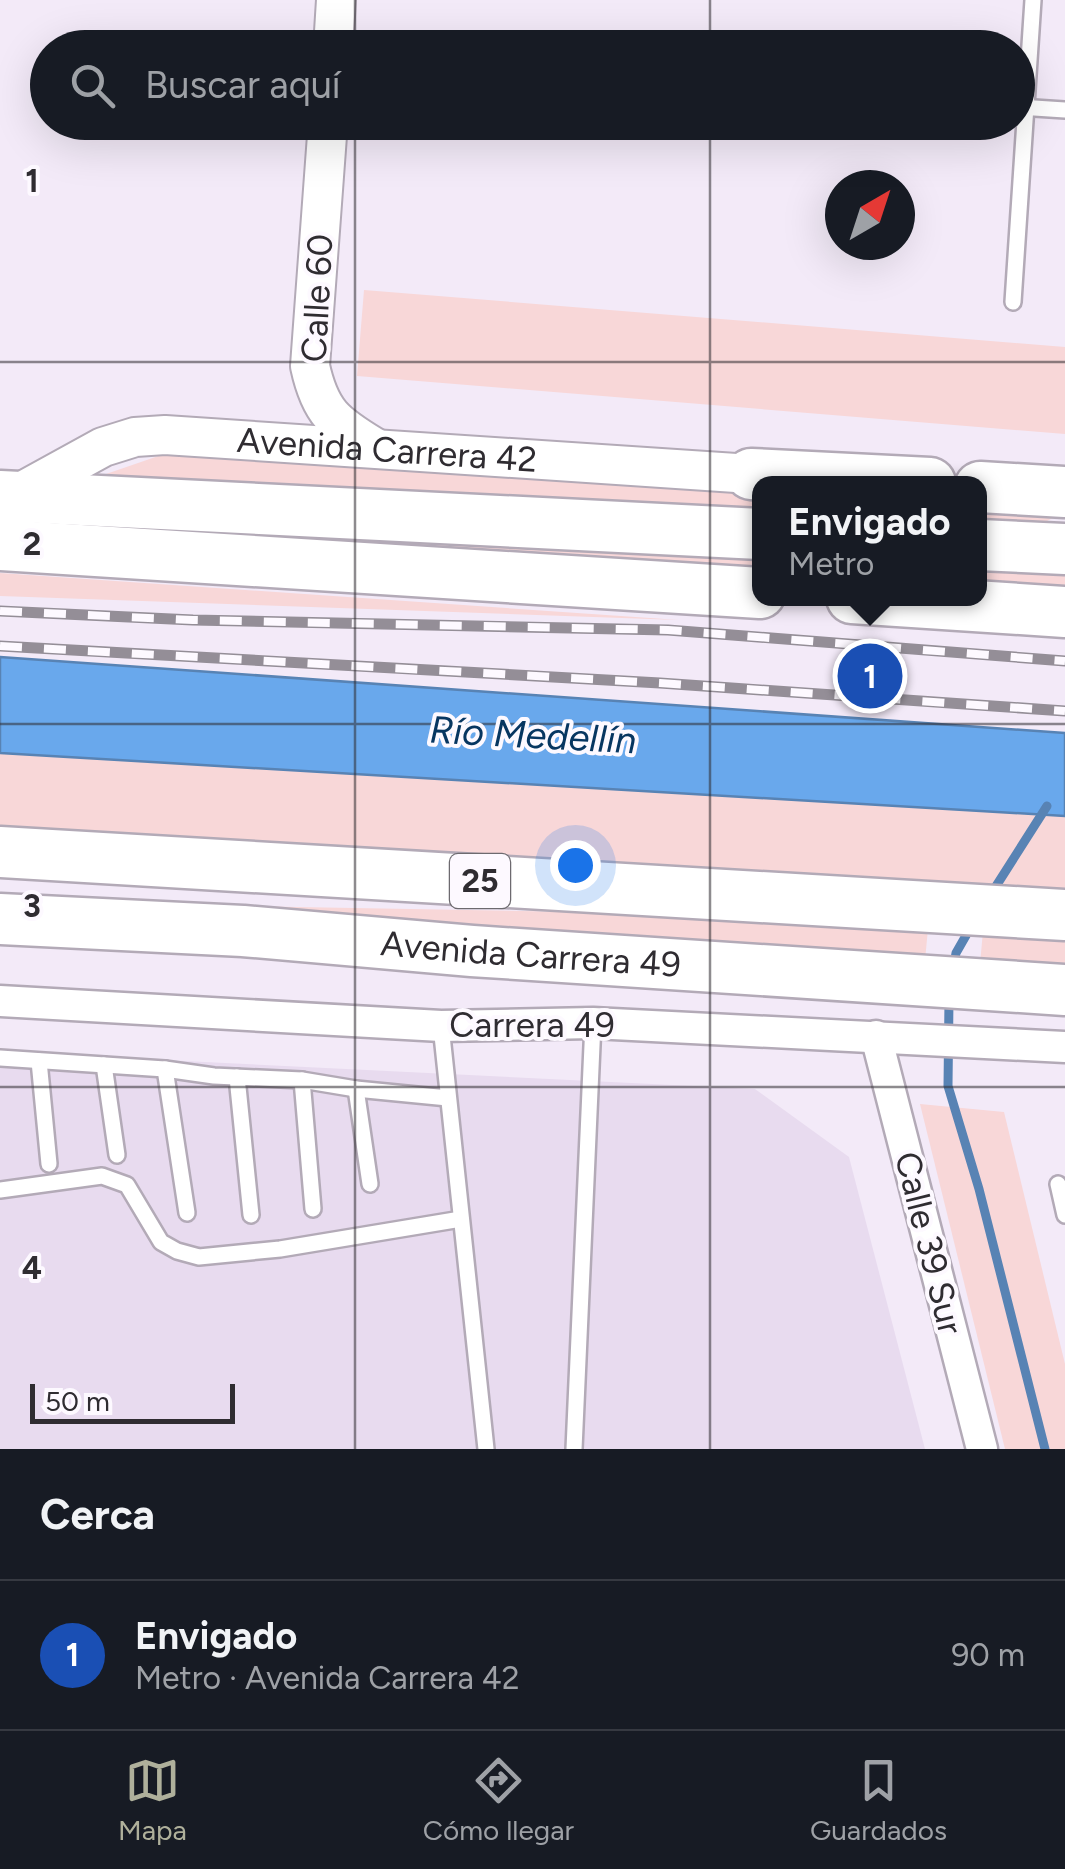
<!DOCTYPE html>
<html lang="es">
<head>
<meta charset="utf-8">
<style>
	body { margin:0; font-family:Figtree,sans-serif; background:#20242c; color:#f1f3f6 }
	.compass { position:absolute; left:825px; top:170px; width:90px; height:90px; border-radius:50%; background:#171b24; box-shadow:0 10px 40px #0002; rotate:39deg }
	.scale { position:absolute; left:30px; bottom:25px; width:205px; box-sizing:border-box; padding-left:10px; border:5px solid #2f2c31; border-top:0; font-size:28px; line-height:35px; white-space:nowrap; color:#2f2c31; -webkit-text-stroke:8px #fdf9ff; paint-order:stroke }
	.you { position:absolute; left:575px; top:865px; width:35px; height:35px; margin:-25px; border:8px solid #fff; border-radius:50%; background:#1a73e8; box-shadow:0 0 0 15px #1a73e833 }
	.badge { display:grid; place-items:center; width:65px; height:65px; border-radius:50%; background:#afb09b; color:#fff; font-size:32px; font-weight:700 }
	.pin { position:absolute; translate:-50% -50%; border:5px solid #fff; box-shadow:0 2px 10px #0006 }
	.popup { position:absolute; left:752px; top:476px; width:235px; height:130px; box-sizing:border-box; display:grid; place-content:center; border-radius:20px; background:#171b24; filter:drop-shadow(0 2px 8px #0005); font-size:32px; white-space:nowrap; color:#9ea1a6 }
	.popup b { font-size:38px; color:#f1f3f6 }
	.popup::after { content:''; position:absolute; left:50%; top:100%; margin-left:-20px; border:20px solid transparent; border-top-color:#171b24 }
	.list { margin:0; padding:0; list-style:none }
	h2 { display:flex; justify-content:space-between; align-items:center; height:130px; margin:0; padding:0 40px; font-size:42px }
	h2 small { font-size:32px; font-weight:400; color:#9ea1a6 }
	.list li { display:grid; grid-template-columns:65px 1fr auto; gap:30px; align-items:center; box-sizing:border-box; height:150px; padding:0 40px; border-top:2px solid #363941 }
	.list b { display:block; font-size:38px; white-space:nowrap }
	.list p { margin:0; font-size:32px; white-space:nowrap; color:#9ea1a6 }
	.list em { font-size:32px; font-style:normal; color:#9ea1a6 }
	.icon { flex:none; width:55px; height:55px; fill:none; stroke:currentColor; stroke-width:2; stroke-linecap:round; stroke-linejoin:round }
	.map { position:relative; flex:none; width:1065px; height:1449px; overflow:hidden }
	.search { position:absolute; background:#171b24; box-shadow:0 10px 40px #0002; left:30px; right:30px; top:30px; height:110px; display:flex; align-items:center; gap:25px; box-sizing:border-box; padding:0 35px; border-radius:55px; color:#9ea1a6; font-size:38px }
	.sheet { height:280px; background:#171b24 }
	nav { display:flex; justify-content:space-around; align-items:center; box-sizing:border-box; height:140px; border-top:2px solid #363941; background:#171b24; font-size:28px; color:#9ea1a6 }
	nav a { display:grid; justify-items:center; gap:5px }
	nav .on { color:#afb09b }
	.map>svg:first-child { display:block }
	.built { fill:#e8dbef }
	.green { fill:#f8d7d8 }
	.water { fill:#69a8ec; stroke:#5883b4; stroke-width:2.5 }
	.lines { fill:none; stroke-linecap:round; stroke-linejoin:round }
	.stream { stroke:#5883b4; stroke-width:9 }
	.service-casing { stroke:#b3aab7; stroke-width:20 }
	.minor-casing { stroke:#b3aab7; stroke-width:35 }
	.tertiary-casing { stroke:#b3aab7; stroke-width:42 }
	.trunk-casing { stroke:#b3aab7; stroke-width:55 }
	.service { stroke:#fff; stroke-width:15 }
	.minor { stroke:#fff; stroke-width:30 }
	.tertiary { stroke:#fff; stroke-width:38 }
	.trunk { stroke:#fff; stroke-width:50 }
	.rail-casing { stroke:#948e97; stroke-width:11 }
	.rail { stroke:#fdf9ff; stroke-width:8; stroke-dasharray:22; stroke-linecap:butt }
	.grid { fill:none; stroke:#2f2c31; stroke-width:2.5; stroke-opacity:0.55 }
	.labels { text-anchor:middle; stroke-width:8; stroke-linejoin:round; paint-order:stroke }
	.shield { fill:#fdf9ff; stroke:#6d6a6f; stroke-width:2.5 }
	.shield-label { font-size:32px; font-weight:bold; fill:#2f2c31 }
	.street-label { font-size:35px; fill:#2f2c31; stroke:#fdf9ff }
	.water-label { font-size:38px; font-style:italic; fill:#073661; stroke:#fdf9ff }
	.grid-label { font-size:32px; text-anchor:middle; font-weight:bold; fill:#2f2c31; stroke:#fdf9ff; stroke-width:8; stroke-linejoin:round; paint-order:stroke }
</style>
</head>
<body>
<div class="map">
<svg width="1065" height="1449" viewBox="0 0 1065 1449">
	<rect width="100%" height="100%" fill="#f3eaf8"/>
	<path class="built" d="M 0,1052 L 755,1089 L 849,1157 L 925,1449 L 0,1449 Z"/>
	<g class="green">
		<path d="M 364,290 L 1065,347 L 1065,434 L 357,376 Z"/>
		<path d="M 170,452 L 743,491 L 760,499 L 760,513 L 77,484 Z"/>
		<path d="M 980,504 L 1065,511 L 1040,525 L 980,523 Z"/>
		<path d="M 0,518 L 760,553 L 760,578 L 228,547 Z"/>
		<path d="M 980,564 L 1065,570 L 1065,596 L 980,591 Z"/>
		<path d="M 0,573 L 679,620 L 0,596 Z"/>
		<path d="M 0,753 L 1065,816 L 1065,890 L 0,827 Z"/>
		<path d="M 233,906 L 574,912 L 928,929 L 925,960 Z"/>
		<path d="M 983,931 L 1065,936 L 1065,968 L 980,964 Z"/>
		<path d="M 920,1104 L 1004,1112 L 1065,1364 L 1065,1449 L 1005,1449 Z"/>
	</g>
	<path class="water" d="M 0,657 L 1065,733 L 1065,816 L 0,753 Z"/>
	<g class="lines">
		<g class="stream">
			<path d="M 991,894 L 1047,806"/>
			<path d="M 953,969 L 956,953 L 972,925"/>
			<path d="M 949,1000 L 948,1086 L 979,1189 L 1045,1449"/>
		</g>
		<g class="service-casing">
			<g id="service">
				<path d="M 1019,107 L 1065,110"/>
				<path d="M 1013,302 L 1033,0"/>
				<path d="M 441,1026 L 486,1449"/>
				<path d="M 0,1058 L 165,1069 L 214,1076 L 302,1080 L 356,1089 L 448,1098"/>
				<path d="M 39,1061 L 49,1164"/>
				<path d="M 104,1065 L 117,1155"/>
				<path d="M 165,1069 L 187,1213"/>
				<path d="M 237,1077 L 251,1215"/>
				<path d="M 302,1080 L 313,1209"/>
				<path d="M 356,1089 L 370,1184"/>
				<path d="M 1058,1184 L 1065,1215"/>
				<path d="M 0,1190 L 102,1176 L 127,1185 L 161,1242 L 177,1251 L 199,1257 L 280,1249 L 461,1219"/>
				<path d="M 574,1449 L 593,1023"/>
			</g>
		</g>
		<g class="minor-casing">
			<g id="minor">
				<path d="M 0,1001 L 441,1026 L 593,1023 L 1065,1047"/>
				<path d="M 876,1036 L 982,1449"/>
			</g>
		</g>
		<g class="tertiary-casing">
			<g id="tertiary">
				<path d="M 333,48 L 336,0"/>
				<path d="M 328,122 L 310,366 C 320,412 334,423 374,447"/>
				<path id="s1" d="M 12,497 L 103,447 L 135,437 L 165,435 L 751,474 L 775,483"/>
			</g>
		</g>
		<g class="trunk-casing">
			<g id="trunk">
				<path d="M 751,474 L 930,483"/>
				<path d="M 980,487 L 1065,492"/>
				<path d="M 0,496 L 760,534"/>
				<path d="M 0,545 L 760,593"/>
				<path d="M 980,545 L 1065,549"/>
				<path d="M 852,598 L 1065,612"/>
				<path d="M 0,852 L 1065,915"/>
				<path id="s2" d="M 0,919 L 243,931 L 472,951 L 1065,990"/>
			</g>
		</g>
		<use href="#service" class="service"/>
		<use href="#minor" class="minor"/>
		<use href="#tertiary" class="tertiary"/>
		<use href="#trunk" class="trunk"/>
		<g class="rail-casing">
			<g id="rail">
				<path d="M 0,611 L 193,620 L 668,630 L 1065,661"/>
				<path d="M 0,646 L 660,683 L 1065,711"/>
			</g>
		</g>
		<use href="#rail" class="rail"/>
	</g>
	<path class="grid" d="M 355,0 L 355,48M 710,0 L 710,48M 355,122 L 355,1449M 710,122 L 710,1449M 0,362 L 1065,362M 0,724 L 1065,724M 0,1087 L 1065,1087"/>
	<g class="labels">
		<rect class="shield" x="450" y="854" width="60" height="54" rx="8"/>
		<g class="shield-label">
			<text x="480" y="892">25</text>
		</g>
		<g class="street-label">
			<text transform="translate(317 298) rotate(-87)" y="12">Calle 60</text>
			<text dy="12" stroke="none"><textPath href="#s1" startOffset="390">Avenida Carrera 42</textPath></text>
			<text dy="12" stroke="none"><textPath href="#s2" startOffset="532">Avenida Carrera 49</textPath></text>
			<text x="532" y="1037">Carrera 49</text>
			<text transform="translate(929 1243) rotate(76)" y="12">Calle 39 Sur</text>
		</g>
		<g class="water-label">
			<text transform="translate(533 735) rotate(3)" y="13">Río Medellín</text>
		</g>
	</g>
	<g class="grid-label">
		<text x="32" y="192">1</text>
		<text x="32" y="555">2</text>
		<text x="32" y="917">3</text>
		<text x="32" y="1279">4</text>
	</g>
</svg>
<svg class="compass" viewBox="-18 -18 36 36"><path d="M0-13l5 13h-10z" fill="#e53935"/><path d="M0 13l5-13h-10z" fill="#9ea1a6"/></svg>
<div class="scale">50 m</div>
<div class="you"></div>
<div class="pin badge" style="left:870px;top:676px;background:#1a4fb4">1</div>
<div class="popup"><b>Envigado</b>Metro</div>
<div class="search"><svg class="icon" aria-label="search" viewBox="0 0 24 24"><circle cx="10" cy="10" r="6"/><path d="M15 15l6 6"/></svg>Buscar aquí</div>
</div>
<section class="sheet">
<h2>Cerca<small></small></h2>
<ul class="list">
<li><span class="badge" style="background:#1a4fb4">1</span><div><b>Envigado</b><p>Metro · Avenida Carrera 42</p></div><em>90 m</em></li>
</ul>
</section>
<nav>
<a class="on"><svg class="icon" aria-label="map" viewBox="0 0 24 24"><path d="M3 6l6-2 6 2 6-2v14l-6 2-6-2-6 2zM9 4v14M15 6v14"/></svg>Mapa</a>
<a><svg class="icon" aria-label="directions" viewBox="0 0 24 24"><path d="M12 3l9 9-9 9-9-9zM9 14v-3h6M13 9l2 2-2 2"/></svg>Cómo llegar</a>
<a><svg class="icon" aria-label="saved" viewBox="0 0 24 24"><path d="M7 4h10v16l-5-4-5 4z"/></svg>Guardados</a>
</nav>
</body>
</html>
